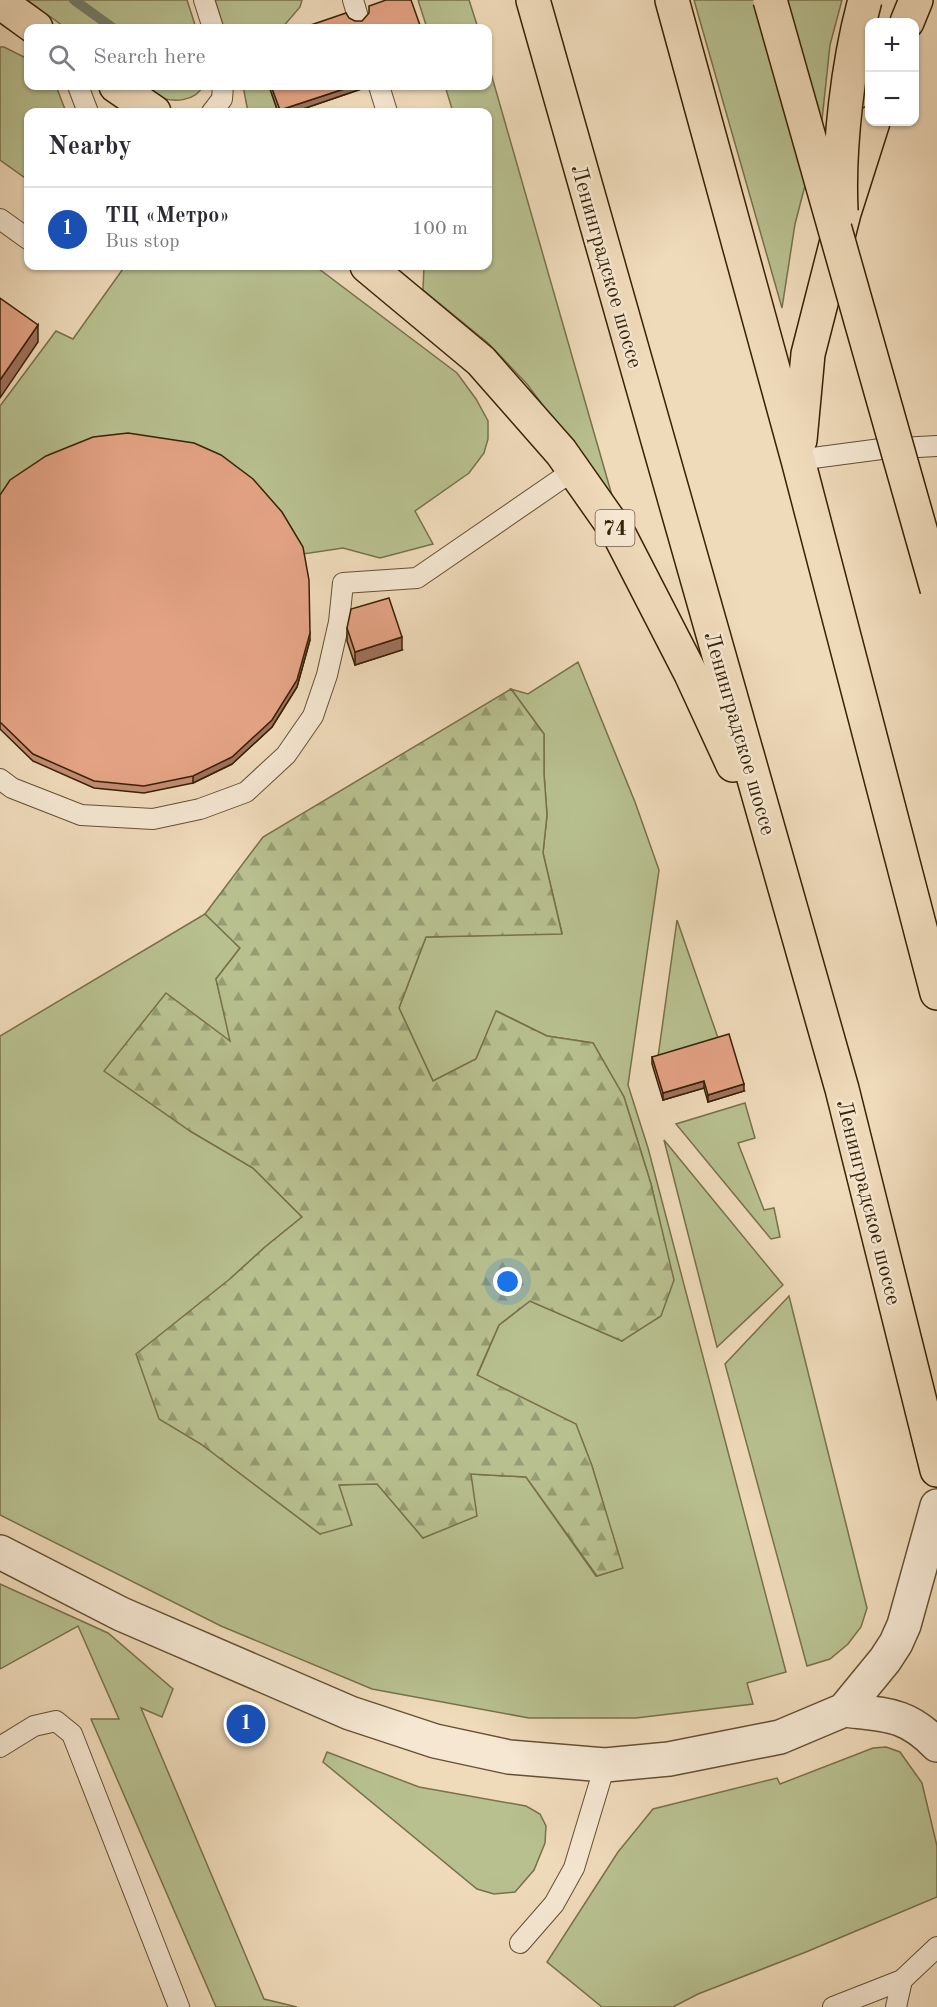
<!DOCTYPE html>
<html lang="en">
<head>
<meta charset="utf-8">
<style>
	body { margin:0; font-family:"Old Standard TT",serif; background:#f7f7f7; color:#2b2b33 }
	.controls { position:absolute; right:18px; top:18px; display:grid; overflow:hidden; border-radius:12px; box-shadow:0 2px 4px #0004 }
	.controls button { width:54px; height:54px; display:grid; place-items:center; padding:0; border:0; border-bottom:2px solid #e1e1e2; background:#fff; color:#2b2b33; font:30px sans-serif }
	.you { position:absolute; left:508px; top:1282px; width:21px; height:21px; margin:-15px; border:4px solid #fff; border-radius:50%; background:#1a73e8; box-shadow:0 0 0 9px #1a73e833 }
	.badge { display:grid; place-items:center; width:39px; height:39px; border-radius:50%; background:#ea580c; color:#fff; font-size:20px; font-weight:700 }
	.pin { position:absolute; translate:-50% -50%; border:3px solid #fff; box-shadow:0 2px 6px #0006 }
	.list { margin:0; padding:0; list-style:none }
	h2 { display:flex; justify-content:space-between; align-items:center; height:78px; margin:0; padding:0 24px; font-size:26px }
	h2 small { font-size:20px; font-weight:400; color:#7c7c81 }
	.list li { display:grid; grid-template-columns:39px 1fr auto; gap:18px; align-items:center; box-sizing:border-box; height:84px; padding:0 24px; border-top:2px solid #e1e1e2 }
	.list b { display:block; font-size:22px; white-space:nowrap }
	.list p { margin:0; font-size:20px; white-space:nowrap; color:#7c7c81 }
	.list em { font-size:20px; font-style:normal; color:#7c7c81 }
	.icon { flex:none; width:33px; height:33px; fill:none; stroke:currentColor; stroke-width:2; stroke-linecap:round; stroke-linejoin:round }
	.map { position:relative; flex:none; width:937px; height:2007px; overflow:hidden }
	.search { position:absolute; background:#fff; box-shadow:0 2px 4px #0004; left:24px; top:24px; width:468px; height:66px; display:flex; align-items:center; gap:15px; box-sizing:border-box; padding:0 21px; border-radius:12px; color:#7c7c81; font-size:22px }
	.panel { position:absolute; background:#fff; box-shadow:0 2px 4px #0004; left:24px; top:108px; width:468px; height:162px; border-radius:12px }
	.map>svg:first-child { display:block }
	.green { fill:#b8c090; stroke:#78714a; stroke-width:1.5 }
	.forest { fill:url(#forest-firs); stroke:#78714a; stroke-width:1.5 }
	.lines { fill:none; stroke-linecap:round; stroke-linejoin:round }
	.stream { stroke:#727d6c; stroke-width:10 }
	.service-casing { stroke:#655032; stroke-width:22 }
	.minor-casing { stroke:#655032; stroke-width:36 }
	.primary-casing { stroke:#372204; stroke-width:36 }
	.service { stroke:#f5e7d2; stroke-width:20 }
	.minor { stroke:#f5e7d2; stroke-width:33 }
	.primary { stroke:#efdaba; stroke-width:33 }
	.primary-bridge-casing { stroke:#372204; stroke-width:36; stroke-linecap:butt }
	.primary-bridge { stroke:#efdaba; stroke-width:33 }
	.wall { fill:#c38b72; stroke:#372204; stroke-width:1.5 }
	.shaded-wall { fill:#9f715c; stroke:#372204; stroke-width:1.5 }
	.building { fill:#e3a284; stroke:#372204; stroke-width:1.5 }
	.labels { text-anchor:middle; stroke-width:5; stroke-linejoin:round; paint-order:stroke }
	.shield { fill:#f5e7d2; stroke:#705d42; stroke-width:1.5 }
	.shield-label { font-size:21px; font-weight:bold; fill:#372204 }
	.street-label { font-size:22px; fill:#372204; stroke:#f5e7d2 }
</style>
</head>
<body>
<div class="map">
<svg width="937" height="2007" viewBox="0 0 937 2007">
	<defs>
		<pattern id="forest-firs" width="22" height="20" patternUnits="userSpaceOnUse" patternTransform="scale(1.5)"><rect width="22" height="20" fill="#b8c090"/><path d="M5 1l3.5 6h-7zM16 11l3.5 6h-7z" fill="#969c73"/></pattern>
	</defs>
	<rect width="100%" height="100%" fill="#efdaba"/>
	<filter id="stains"><feTurbulence type="fractalNoise" baseFrequency=".00333" numOctaves="4"/><feColorMatrix values="0 0 0 0 .2 0 0 0 0 .09 0 0 0 0 .02 0 0 0 .5 -.17"/></filter>
	<radialGradient id="worn" r=".72"><stop offset=".6" stop-color="#630" stop-opacity="0"/><stop offset="1" stop-color="#630" stop-opacity=".3"/></radialGradient>
	<g class="green">
		<path d="M 27,0 L 187,0 L 196,28 L 66,28 Z"/>
		<path d="M 215,0 L 302,0 L 300,7 L 282,28 L 224,28 Z"/>
		<path d="M 418,0 L 469,0 L 478,28 L 427,28 Z"/>
		<path d="M 694,0 L 842,0 L 830,45 L 822,120 L 795,224 L 782,308 Z"/>
		<path d="M 0,47 L 4,47 L 28,59 L 28,86 L 56,86 L 66,112 L 28,112 L 28,180 L 0,160 Z"/>
		<path d="M 488,63 L 613,499 L 527,384 L 488,343 L 423,290 L 424,266 L 488,266 L 488,112 L 453,112 L 445,86 L 488,86 Z"/>
		<path d="M 143,86 L 203,86 C 196,101 174,103 159,97 C 154,95 148,89 143,86 Z"/>
		<path d="M 243,86 L 269,86 L 278,112 L 248,112 Z"/>
		<path d="M 125,266 L 315,266 L 457,373 L 476,399 L 488,421 L 488,439 L 484,453 L 469,473 L 415,511 L 433,544 L 380,558 L 343,548 L 303,554 L 0,501 L 0,406 L 56,331 L 73,339 Z"/>
		<path d="M 578,662 L 635,802 L 659,870 L 628,1085 L 648,1148 L 786,1672 L 747,1683 L 753,1704 L 636,1718 L 529,1718 L 372,1689 L 221,1626 L 0,1515 L 0,1036 L 205,914 L 240,948 L 216,979 L 231,1042 L 190,1131 L 253,1168 L 302,1217 L 265,1247 L 231,1278 L 159,1418 L 201,1444 L 320,1534 L 338,1485 L 377,1483 L 423,1538 L 471,1474 L 526,1477 L 596,1576 L 622,1568 L 592,1466 L 576,1425 L 477,1376 L 499,1325 L 530,1301 L 622,1341 L 673,1280 L 651,1184 L 624,1097 L 593,1043 L 547,1036 L 497,1011 L 476,1059 L 433,1081 L 399,1008 L 426,937 L 562,933 L 543,853 L 547,815 L 544,774 L 544,734 L 511,689 L 528,694 Z"/>
		<path d="M 677,920 L 718,1038 L 658,1057 Z"/>
		<path d="M 745,1103 L 755,1138 L 738,1143 L 764,1210 L 774,1208 L 780,1237 L 771,1239 L 676,1124 Z"/>
		<path d="M 664,1140 L 783,1285 L 717,1347 Z"/>
		<path d="M 789,1296 L 867,1608 L 861,1627 L 848,1644 L 830,1659 L 807,1666 L 725,1364 Z"/>
		<path d="M 0,1584 L 108,1633 L 173,1689 L 162,1717 L 141,1708 L 264,1999 L 297,2007 L 216,2007 L 91,1719 L 119,1719 L 78,1626 L 0,1669 Z"/>
		<path d="M 886,1747 L 900,1752 L 922,1783 L 937,1846 L 937,1897 L 806,1952 L 698,1994 L 673,2007 L 602,2007 L 547,1962 L 618,1852 L 653,1809 L 777,1778 L 780,1784 L 873,1748 Z"/>
		<path d="M 327,1752 L 419,1787 L 526,1806 L 540,1814 L 546,1826 L 545,1843 L 534,1870 L 515,1892 L 494,1894 L 477,1889 L 323,1762 Z"/>
	</g>
	<path class="forest" d="M 511,689 L 544,734 L 544,774 L 547,815 L 543,853 L 562,934 L 426,937 L 399,1008 L 433,1081 L 476,1059 L 496,1011 L 547,1036 L 593,1043 L 624,1097 L 651,1184 L 674,1280 L 661,1316 L 622,1341 L 530,1301 L 499,1325 L 477,1375 L 576,1424 L 592,1466 L 623,1568 L 597,1576 L 526,1477 L 471,1474 L 477,1516 L 423,1538 L 377,1484 L 339,1485 L 352,1525 L 320,1534 L 201,1444 L 159,1419 L 136,1354 L 231,1278 L 265,1247 L 302,1217 L 253,1168 L 190,1131 L 104,1071 L 166,993 L 230,1041 L 216,979 L 240,948 L 205,914 L 263,837 Z"/>
	<g class="lines">
		<path class="stream" d="M 74,0 L 113,28"/>
		<g class="service-casing">
			<g id="service">
				<path d="M 204,0 L 213,28"/>
				<path d="M 353,0 L 358,17"/>
				<path d="M 78,86 L 88,112"/>
				<path d="M 379,86 L 387,112"/>
				<path d="M 212,112 L 222,99 L 223,86"/>
				<path d="M 0,219 L 28,239"/>
				<path d="M 798,460 L 881,449 L 937,446"/>
				<path d="M 0,779 L 12,788 L 81,815 L 153,819 L 200,809 L 246,792 L 286,755 L 313,716 L 327,675 L 339,622 L 343,583 L 417,578 L 574,470"/>
				<path d="M 0,1747 L 34,1726 L 56,1721 L 72,1734 L 179,2007"/>
				<path d="M 520,1943 L 554,1904 L 574,1868 L 605,1765"/>
				<path d="M 833,2007 L 902,1980 L 937,1947"/>
				<path d="M 896,2007 L 902,1980"/>
			</g>
		</g>
		<g class="minor-casing">
			<g id="minor">
				<path d="M 0,1552 L 121,1614 L 350,1713 L 435,1741 L 509,1757 L 605,1765 L 669,1759 L 780,1737 L 844,1710 L 885,1660 L 896,1643 L 904,1625 L 937,1506"/>
				<path d="M 844,1710 C 886,1715 906,1713 937,1745"/>
			</g>
		</g>
		<g class="primary-casing">
			<g id="primary">
				<path d="M 533,0 L 842,1089 L 937,1470"/>
				<path d="M 672,0 L 798,460 L 937,993"/>
				<path d="M 0,2 L 36,28"/>
				<path d="M 907,22 L 916,0"/>
				<path d="M 116,86 L 154,112"/>
				<path d="M 367,266 L 481,361 L 561,452 L 620,536 L 691,674 L 733,765"/>
				<path d="M 800,440 L 808,354 L 844,213 L 873,122"/>
			</g>
		</g>
		<use href="#service" class="service"/>
		<use href="#minor" class="minor"/>
		<use href="#primary" class="primary"/>
		<g class="primary-bridge-casing">
			<g id="primary-bridge">
				<path d="M 770,0 L 937,589"/>
				<path d="M 841,211 C 838,147 848,62 865,0"/>
			</g>
		</g>
		<use href="#primary-bridge" class="primary-bridge"/>
	</g>
	<g class="wall">
		<path d="M 269,86 L 368,86 L 367,87 L 294,112 L 278,112 Z"/>
		<path d="M 0,495 L 310,640 L 297,687 L 272,727 L 232,764 L 193,783 L 144,793 L 94,788 L 33,761 L 0,729 Z"/>
		<path d="M 347,628 L 402,650 L 355,665 L 347,641 Z"/>
		<path d="M 652,1057 L 744,1091 L 708,1102 L 704,1088 L 663,1100 L 652,1064 Z"/>
	</g>
	<g class="shaded-wall">
		<path d="M 353,86 L 368,86 L 367,87 L 294,112 L 280,112 L 280,110 Z"/>
		<path d="M 38,325 L 38,342 L 0,398 L 0,380 Z"/>
		<path d="M 310,633 L 310,640 L 297,687 L 272,727 L 232,764 L 193,783 L 193,776 Z"/>
		<path d="M 402,637 L 402,650 L 355,665 L 355,652 Z"/>
		<path d="M 704,1081 L 704,1088 L 663,1100 L 663,1093 Z"/>
		<path d="M 744,1084 L 744,1091 L 708,1102 L 708,1095 Z"/>
	</g>
	<g class="building">
		<path d="M 386,0 L 411,0 L 421,28 L 302,28 L 346,13 L 349,18 L 355,21 L 362,21 L 369,13 L 369,6 Z"/>
		<path d="M 271,86 L 353,86 L 280,110 Z"/>
		<path d="M 0,298 L 38,325 L 0,380 Z"/>
		<path d="M 128,433 L 194,443 L 221,455 L 253,479 L 282,512 L 303,547 L 309,580 L 310,633 L 297,680 L 272,720 L 232,757 L 193,776 L 144,786 L 94,781 L 33,754 L 0,722 L 0,495 L 10,480 L 46,456 L 93,437 Z"/>
		<path d="M 389,598 L 402,637 L 355,652 L 347,628 L 351,609 Z"/>
		<path d="M 729,1034 L 744,1084 L 708,1095 L 704,1081 L 663,1093 L 652,1057 Z"/>
	</g>
	<g class="labels">
		<rect class="shield" x="595.5" y="510" width="39" height="36" rx="4.5"/>
		<g class="shield-label">
			<text x="615" y="535">74</text>
		</g>
		<g class="street-label">
			<text transform="translate(608 266) rotate(74)" y="8">Ленинградское шоссе</text>
			<text transform="translate(741 733) rotate(74)" y="8">Ленинградское шоссе</text>
			<text transform="translate(870 1202) rotate(76)" y="8">Ленинградское шоссе</text>
		</g>
	</g>
	<rect width="100%" height="100%" filter="url(#stains)"/>
	<rect width="100%" height="100%" fill="url(#worn)"/>
</svg>
<div class="controls">
<button>+</button>
<button>−</button>
</div>
<div class="you"></div>
<div class="pin badge" style="left:246px;top:1724px;background:#1a4fb4">1</div>
<div class="search"><svg class="icon" aria-label="search" viewBox="0 0 24 24"><circle cx="10" cy="10" r="6"/><path d="M15 15l6 6"/></svg>Search here</div>
<section class="panel">
<h2>Nearby<small></small></h2>
<ul class="list">
<li><span class="badge" style="background:#1a4fb4">1</span><div><b>ТЦ «Метро»</b><p>Bus stop</p></div><em>100 m</em></li>
</ul>
</section>
</div>
</body>
</html>
